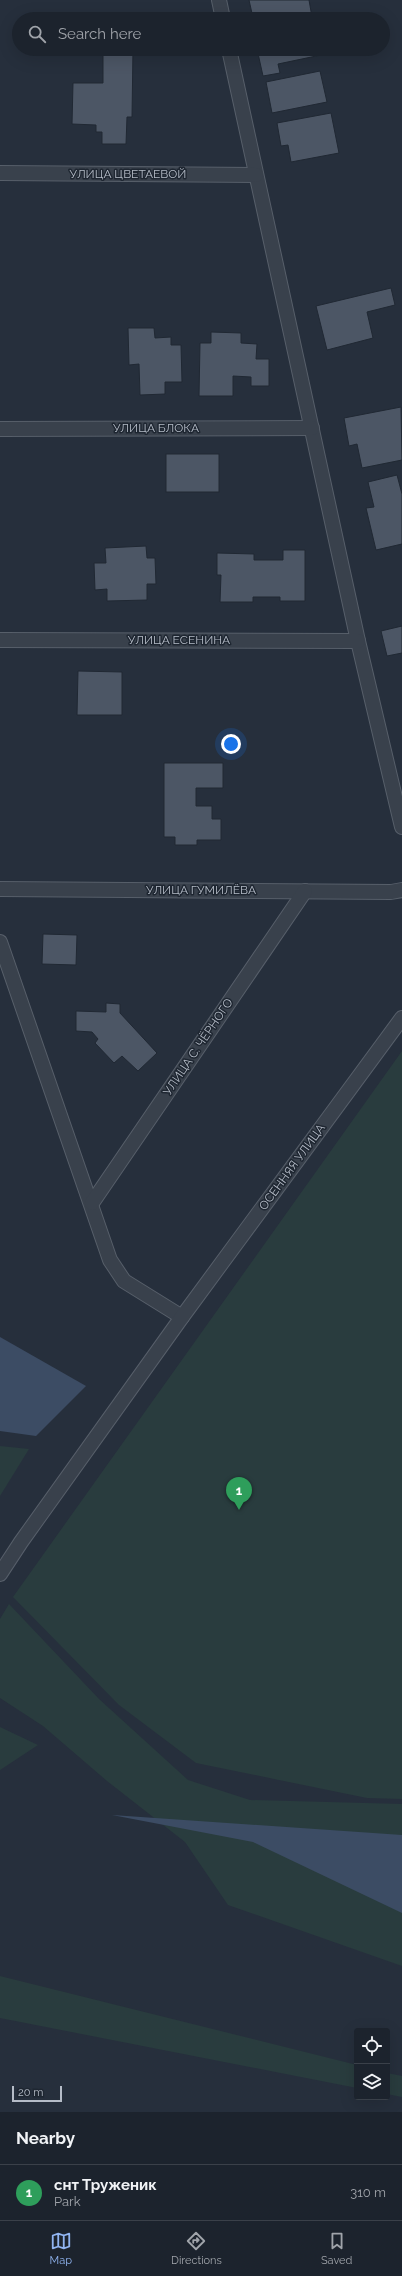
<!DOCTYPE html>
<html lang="en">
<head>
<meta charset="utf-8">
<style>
	body { margin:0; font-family:Raleway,sans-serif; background:#292f39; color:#f1f3f6 }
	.controls { position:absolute; right:12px; bottom:12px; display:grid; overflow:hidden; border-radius:4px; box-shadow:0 4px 16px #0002 }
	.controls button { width:36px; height:36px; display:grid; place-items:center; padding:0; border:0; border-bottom:1px solid #3a4049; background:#1c232d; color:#f1f3f6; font:20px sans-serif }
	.scale { position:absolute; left:12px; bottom:10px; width:50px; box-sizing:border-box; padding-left:4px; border:2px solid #b5bcc7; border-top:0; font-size:11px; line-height:14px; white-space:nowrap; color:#b5bcc7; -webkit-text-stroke:3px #1e2631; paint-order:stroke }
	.you { position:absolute; left:231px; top:744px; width:14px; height:14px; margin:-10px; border:3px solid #fff; border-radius:50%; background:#1a73e8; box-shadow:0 0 0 6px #1a73e833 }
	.badge { display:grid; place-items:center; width:26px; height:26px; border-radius:50%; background:#91b5f1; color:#fff; font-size:13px; font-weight:700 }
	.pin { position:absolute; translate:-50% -33px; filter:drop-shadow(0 1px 2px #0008) }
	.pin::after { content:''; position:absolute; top:21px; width:14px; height:12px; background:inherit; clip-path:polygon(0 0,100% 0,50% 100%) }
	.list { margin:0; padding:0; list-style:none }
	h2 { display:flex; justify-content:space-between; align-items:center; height:52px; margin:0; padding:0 16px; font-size:17px }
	h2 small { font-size:13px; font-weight:400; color:#a0a4aa }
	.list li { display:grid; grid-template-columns:26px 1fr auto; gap:12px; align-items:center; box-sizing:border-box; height:56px; padding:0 16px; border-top:1px solid #3a4049 }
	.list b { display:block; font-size:15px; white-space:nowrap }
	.list p { margin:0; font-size:13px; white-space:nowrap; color:#a0a4aa }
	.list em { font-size:13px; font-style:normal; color:#a0a4aa }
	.icon { flex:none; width:22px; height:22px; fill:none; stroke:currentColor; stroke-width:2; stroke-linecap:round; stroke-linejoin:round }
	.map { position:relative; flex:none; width:402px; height:2112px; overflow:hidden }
	.search { position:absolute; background:#1c232d; box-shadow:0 4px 16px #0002; left:12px; right:12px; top:12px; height:44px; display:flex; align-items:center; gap:10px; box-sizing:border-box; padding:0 14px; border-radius:22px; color:#a0a4aa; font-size:15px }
	.sheet { height:108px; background:#1c232d }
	nav { display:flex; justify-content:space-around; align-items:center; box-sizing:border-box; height:56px; border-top:1px solid #3a4049; background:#1c232d; font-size:11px; color:#a0a4aa }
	nav a { display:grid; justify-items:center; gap:2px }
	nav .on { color:#91b5f1 }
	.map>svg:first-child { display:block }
	.green { fill:#293c3e }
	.water { fill:#3c4c64 }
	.building { fill:#4c5665; stroke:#202833 }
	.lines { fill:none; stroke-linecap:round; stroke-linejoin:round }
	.street-casing { stroke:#575f6a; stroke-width:16 }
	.street { stroke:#39414c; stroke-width:14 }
	.labels { text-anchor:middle; stroke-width:3; stroke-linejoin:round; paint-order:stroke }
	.street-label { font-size:12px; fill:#b5bcc7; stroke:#1e2631 }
</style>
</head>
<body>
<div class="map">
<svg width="402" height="2112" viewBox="0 0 402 2112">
	<rect width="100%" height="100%" fill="#262f3c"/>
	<g class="green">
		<path d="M 402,1051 L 402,1799 L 367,1798 L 196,1763 L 119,1705 L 13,1597 Z"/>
		<path d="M 0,1446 L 29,1449 L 0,1496 Z"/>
		<path d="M 9,1604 L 99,1699 L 188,1780 L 250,1800 L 402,1804 L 402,1966 L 228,1905 L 185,1842 L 107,1781 L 43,1726 L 0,1698 L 0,1619 Z"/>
		<path d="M 0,1727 L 38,1745 L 0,1770 Z"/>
		<path d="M 0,1976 L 357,2065 L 357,2088 L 0,2018 Z"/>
		<path d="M 387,2073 L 402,2076 L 402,2097 L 387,2094 Z"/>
	</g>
	<g class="water">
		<path d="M 0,1337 L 86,1386 L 36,1436 L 0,1431 Z"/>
		<path d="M 112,1815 L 402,1835 L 402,1913 L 253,1842 Z"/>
	</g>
	<g class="building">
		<path d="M 249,0 L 309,0 L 312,17 L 283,19 L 281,13 L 253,18 Z"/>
		<path d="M 103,49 L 133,49 L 132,117 L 127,117 L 126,144 L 102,144 L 102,132 L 96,132 L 96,125 L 72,124 L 73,83 L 103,83 Z"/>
		<path d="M 257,49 L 320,49 L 321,55 L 278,64 L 280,73 L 263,76 Z"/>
		<path d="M 320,71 L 327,102 L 272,113 L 266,82 Z"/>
		<path d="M 331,113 L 339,153 L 291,162 L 288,145 L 281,146 L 277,123 Z"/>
		<path d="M 391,288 L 395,305 L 367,312 L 373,338 L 327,350 L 316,306 Z"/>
		<path d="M 128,328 L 154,328 L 155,338 L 171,337 L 171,345 L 181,345 L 182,382 L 165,382 L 165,394 L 140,395 L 139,364 L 129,365 Z"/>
		<path d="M 211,332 L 241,333 L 241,343 L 257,344 L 256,359 L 269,359 L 269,386 L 251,386 L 251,377 L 233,376 L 233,396 L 199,396 L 200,343 L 211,343 Z"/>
		<path d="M 401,407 L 402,460 L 362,468 L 357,444 L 349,446 L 344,418 Z"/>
		<rect x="166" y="454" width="53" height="38"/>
		<path d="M 397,475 L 402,494 L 402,544 L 376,550 L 366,508 L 374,507 L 368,482 Z"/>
		<path d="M 146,546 L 147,558 L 155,558 L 156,584 L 147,584 L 147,600 L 107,601 L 107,589 L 95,590 L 94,563 L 106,563 L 105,548 Z"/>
		<path d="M 283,550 L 305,550 L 305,601 L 280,601 L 280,597 L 253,597 L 253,602 L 220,602 L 221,575 L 217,575 L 217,553 L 254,554 L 254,560 L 283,560 Z"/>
		<path d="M 402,626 L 402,653 L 387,656 L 381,631 Z"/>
		<path d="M 78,671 L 122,672 L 122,715 L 77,715 Z"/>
		<path d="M 164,763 L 223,763 L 223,788 L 196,788 L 196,806 L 212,806 L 212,819 L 221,819 L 221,840 L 197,840 L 197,845 L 175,845 L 175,837 L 164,837 Z"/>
		<path d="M 43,934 L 77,935 L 76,965 L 42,964 Z"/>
		<path d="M 106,1003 L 120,1004 L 120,1013 L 157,1053 L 138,1071 L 122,1056 L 114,1063 L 95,1043 L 98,1039 L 92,1032 L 76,1031 L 76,1011 L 106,1012 Z"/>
	</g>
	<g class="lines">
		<g class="street-casing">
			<g id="street">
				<path d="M 219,0 L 223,19"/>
				<path d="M 229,49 L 358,641 L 402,827"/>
				<path d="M 0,173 L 256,175"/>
				<path d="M 0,429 L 312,428"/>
				<path d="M 0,640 L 358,641"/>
				<path d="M 0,889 L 391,892 L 402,890"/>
				<path d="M 0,942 L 110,1260 L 124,1281 L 182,1317"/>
				<path d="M 92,1203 L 305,891"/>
				<path d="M 0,1574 L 21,1542 L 182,1317 L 402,1018"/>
			</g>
		</g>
		<use href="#street" class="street"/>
	</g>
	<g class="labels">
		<g class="street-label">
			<text x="128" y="178">УЛИЦА ЦВЕТАЕВОЙ</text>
			<text x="156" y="432">УЛИЦА БЛОКА</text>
			<text x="179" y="644">УЛИЦА ЕСЕНИНА</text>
			<text x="201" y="894">УЛИЦА ГУМИЛЁВА</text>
			<text transform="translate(198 1047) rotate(-56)" y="4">УЛИЦА С. ЧЁРНОГО</text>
			<text transform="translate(292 1167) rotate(-54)" y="4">ОСЕННЯЯ УЛИЦА</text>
		</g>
	</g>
</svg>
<div class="controls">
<button><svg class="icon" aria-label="locate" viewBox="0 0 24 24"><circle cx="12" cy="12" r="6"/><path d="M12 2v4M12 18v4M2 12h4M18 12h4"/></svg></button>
<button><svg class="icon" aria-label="layers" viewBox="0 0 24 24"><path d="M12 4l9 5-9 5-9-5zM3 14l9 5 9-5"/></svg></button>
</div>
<div class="scale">20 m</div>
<div class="you"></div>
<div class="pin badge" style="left:239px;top:1510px;background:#2e9e5b">1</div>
<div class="search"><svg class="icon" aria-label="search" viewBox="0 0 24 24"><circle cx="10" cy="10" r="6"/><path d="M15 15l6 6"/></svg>Search here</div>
</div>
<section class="sheet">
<h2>Nearby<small></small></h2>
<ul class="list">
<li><span class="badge" style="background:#2e9e5b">1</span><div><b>снт Труженик</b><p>Park</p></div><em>310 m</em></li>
</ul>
</section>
<nav>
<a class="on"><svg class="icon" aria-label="map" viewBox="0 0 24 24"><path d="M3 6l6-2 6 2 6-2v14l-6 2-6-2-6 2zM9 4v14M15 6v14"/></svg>Map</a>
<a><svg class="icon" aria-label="directions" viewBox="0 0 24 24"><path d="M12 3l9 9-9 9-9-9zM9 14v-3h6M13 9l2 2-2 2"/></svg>Directions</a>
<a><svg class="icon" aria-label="saved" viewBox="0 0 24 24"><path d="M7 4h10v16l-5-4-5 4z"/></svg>Saved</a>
</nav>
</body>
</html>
